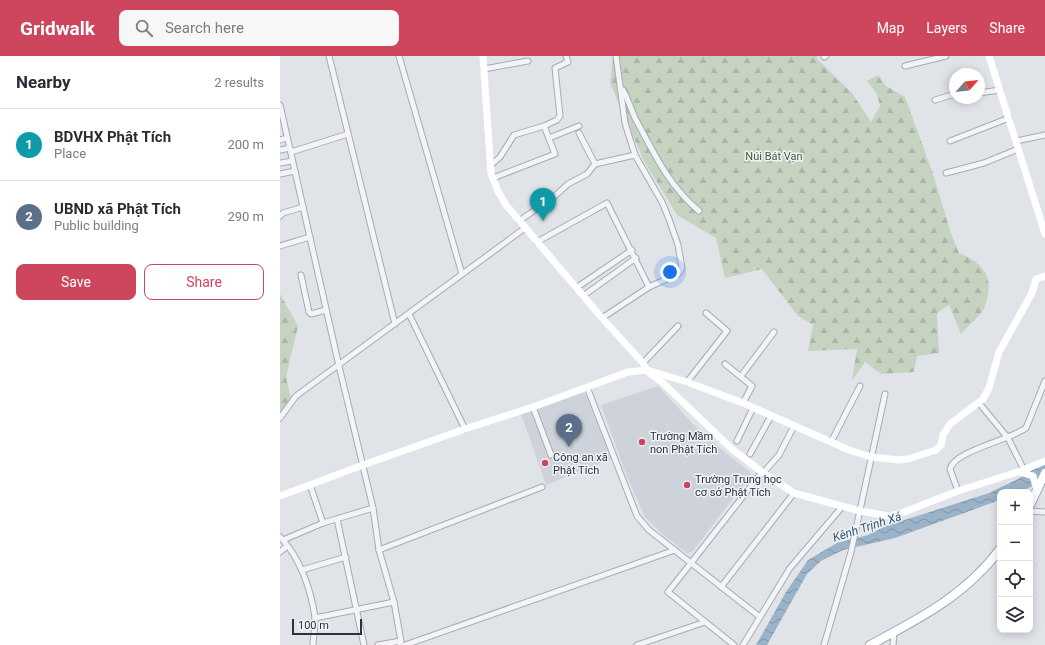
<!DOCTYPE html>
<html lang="en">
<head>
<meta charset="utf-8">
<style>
	body { margin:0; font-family:Roboto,sans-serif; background:#f7f7f7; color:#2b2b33 }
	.controls { position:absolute; right:12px; bottom:12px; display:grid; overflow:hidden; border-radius:8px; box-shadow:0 2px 10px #0003 }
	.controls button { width:36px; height:36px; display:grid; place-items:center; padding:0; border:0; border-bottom:1px solid #e1e1e2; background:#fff; color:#2b2b33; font:20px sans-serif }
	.compass { position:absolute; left:669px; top:12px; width:36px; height:36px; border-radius:50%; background:#fff; box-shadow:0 2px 10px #0003; rotate:63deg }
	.scale { position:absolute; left:12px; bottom:10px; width:70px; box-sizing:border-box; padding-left:4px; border:2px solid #293240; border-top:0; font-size:11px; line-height:14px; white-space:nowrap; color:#293240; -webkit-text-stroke:3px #f0f3f6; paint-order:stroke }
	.you { position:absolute; left:390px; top:216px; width:14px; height:14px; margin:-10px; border:3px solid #fff; border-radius:50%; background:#1a73e8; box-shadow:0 0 0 6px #1a73e833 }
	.badge { display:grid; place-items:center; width:26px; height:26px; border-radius:50%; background:#ce455e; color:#fff; font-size:13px; font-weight:700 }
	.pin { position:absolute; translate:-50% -33px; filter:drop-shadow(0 1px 2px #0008) }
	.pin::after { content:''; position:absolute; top:21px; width:14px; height:12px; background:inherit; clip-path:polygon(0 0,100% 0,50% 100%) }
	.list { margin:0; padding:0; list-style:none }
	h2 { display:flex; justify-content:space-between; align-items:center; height:52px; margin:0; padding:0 16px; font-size:17px }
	h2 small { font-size:13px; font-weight:400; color:#7c7c81 }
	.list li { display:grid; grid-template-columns:26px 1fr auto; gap:12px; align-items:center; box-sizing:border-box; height:72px; padding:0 16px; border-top:1px solid #e1e1e2 }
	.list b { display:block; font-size:15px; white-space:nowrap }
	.list p { margin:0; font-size:13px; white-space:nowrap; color:#7c7c81 }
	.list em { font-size:13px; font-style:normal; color:#7c7c81 }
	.actions { display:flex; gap:8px; padding:12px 16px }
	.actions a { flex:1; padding:9px 0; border:1px solid #ce455e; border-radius:8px; text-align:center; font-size:14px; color:#ce455e }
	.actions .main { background:#ce455e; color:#fff }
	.icon { flex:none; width:22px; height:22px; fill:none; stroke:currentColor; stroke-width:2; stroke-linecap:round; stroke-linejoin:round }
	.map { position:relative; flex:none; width:765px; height:589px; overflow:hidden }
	header { display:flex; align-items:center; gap:24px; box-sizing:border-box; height:56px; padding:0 20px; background:#ce455e; color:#fff }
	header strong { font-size:19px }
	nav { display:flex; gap:22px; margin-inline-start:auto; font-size:14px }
	.search { width:280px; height:36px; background:#f7f7f7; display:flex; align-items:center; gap:10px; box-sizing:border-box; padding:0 14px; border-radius:8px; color:#7c7c81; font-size:15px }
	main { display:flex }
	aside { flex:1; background:#fff }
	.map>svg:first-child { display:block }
	.built { fill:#ced3db }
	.forest { fill:url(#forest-firs) }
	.water { fill:url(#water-waves) }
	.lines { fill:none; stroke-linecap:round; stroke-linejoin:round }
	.street-casing { stroke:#a5abb3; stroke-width:7 }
	.primary-casing { stroke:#9fa9b5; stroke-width:10 }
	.street { stroke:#f3f4f7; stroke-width:5 }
	.secondary { stroke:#fff; stroke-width:7 }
	.primary { stroke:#fff; stroke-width:8 }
	.poi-dot { fill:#ce455e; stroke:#f0f3f6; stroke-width:1.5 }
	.labels { text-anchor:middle; stroke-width:3; stroke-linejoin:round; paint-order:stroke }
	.park-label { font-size:11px; fill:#3e5c36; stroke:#f0f3f6 }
	.poi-label { font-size:11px; fill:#293240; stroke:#f0f3f6; text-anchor:start }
	.water-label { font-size:12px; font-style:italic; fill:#335274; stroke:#f0f3f6 }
</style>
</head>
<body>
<header>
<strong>Gridwalk</strong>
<div class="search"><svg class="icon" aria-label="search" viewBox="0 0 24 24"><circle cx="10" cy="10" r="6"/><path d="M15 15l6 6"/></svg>Search here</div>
<nav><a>Map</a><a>Layers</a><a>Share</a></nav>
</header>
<main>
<aside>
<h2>Nearby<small>2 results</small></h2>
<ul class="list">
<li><span class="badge" style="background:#0f9aa8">1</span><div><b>BDVHX Phật Tích</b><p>Place</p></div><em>200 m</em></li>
<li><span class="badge" style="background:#5c6f8a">2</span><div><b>UBND xã Phật Tích</b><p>Public building</p></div><em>290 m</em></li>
</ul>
<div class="actions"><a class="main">Save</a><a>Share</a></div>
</aside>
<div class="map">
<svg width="765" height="589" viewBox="0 0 765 589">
	<defs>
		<pattern id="forest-firs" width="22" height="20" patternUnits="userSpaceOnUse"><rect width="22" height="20" fill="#c6d3c1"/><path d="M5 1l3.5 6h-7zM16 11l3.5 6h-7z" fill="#aab6a7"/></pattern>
		<pattern id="water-waves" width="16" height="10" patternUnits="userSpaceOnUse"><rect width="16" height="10" fill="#9bb3c9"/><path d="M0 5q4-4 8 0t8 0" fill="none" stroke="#7e92a5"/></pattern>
	</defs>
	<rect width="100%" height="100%" fill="#e0e4e9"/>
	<g class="built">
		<path d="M 378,330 L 414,369 L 447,398 L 469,415 L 471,419 L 412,496 L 407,497 L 383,479 L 365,461 L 346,418 L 321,349 Z"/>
		<path d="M 302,336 L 306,339 L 331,403 L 266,429 L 241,358 L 249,355 L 252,357 L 260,351 Z"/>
	</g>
	<g class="forest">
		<path d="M 333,0 L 537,0 L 537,3 L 572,37 L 591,66 L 600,50 L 597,38 L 587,25 L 598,19 L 606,30 L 625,41 L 652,115 L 671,177 L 679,197 C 704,207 715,222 705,250 C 703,258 687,271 681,278 L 669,249 L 657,257 L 659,297 L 637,300 L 634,316 L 601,318 L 585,306 L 572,325 L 577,293 L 528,295 L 533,269 L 518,260 L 482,213 L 445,222 L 436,182 L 397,159 L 364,105 L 330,27 Z"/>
		<path d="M 0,238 L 18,270 L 6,321 L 11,343 L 0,360 Z"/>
	</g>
	<path class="water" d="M 765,406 L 765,424 L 740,436 L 720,436 L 720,444 L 615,482 L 563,494 L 541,505 L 527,518 L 487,589 L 476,589 L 506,536 L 528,504 L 557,487 L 588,479 L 606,470 L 709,437 L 738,423 Z"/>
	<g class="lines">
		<g class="street-casing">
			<g id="street">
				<path d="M 49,0 L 115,268"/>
				<path d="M 119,0 L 182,218"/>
				<path d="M 544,1 L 546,0"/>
				<path d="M 625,10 L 666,0"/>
				<path d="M 204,13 L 248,5"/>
				<path d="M 343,34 C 348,43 351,53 355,62 C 374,97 388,129 419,155"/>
				<path d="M 699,37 L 720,34"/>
				<path d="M 655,44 L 675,38"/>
				<path d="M 0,49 L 59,310 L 93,452 L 99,494 L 114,546 L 121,585 L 120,589"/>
				<path d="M 299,77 L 315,108"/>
				<path d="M 269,82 L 299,70"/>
				<path d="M 0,84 L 7,82"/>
				<path d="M 670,85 L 729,62"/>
				<path d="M 736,85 L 765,79"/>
				<path d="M 0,94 L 10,92"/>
				<path d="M 11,96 L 68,78"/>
				<path d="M 0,107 L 12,105"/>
				<path d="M 211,109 L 220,101 L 234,79 L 264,70 L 277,64 L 280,60 L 275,12 L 288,6 L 286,0"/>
				<path d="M 666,117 L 704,107 L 738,93"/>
				<path d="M 0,118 L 15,115"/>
				<path d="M 213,122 L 275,98 L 264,70"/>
				<path d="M 0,160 L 3,157 L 23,151"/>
				<path d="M 239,165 L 275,140 L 288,128 L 307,118 L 315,108 L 355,99"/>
				<path d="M 257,186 L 327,147 L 369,231"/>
				<path d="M 0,190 L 30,181"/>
				<path d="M 21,219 L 29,256 L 31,258 L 46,254"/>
				<path d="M 296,232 L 352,194"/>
				<path d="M 303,240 L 356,202"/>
				<path d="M 129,258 L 185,373"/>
				<path d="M 322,262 L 369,231 L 398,218 L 402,212 L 398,189 L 389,163 L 382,146 L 355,99 L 345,67 L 336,0"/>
				<path d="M 363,307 L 398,270"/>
				<path d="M 445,308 L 472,330 L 463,347"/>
				<path d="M 461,320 L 494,276"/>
				<path d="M 407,326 L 447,275 L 426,257"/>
				<path d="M 307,331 L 357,460 L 369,474 L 411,507 L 482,416"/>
				<path d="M 699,347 L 728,382 L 744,414"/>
				<path d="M 253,351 L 271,399"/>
				<path d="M 0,362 L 16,340 L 245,172"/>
				<path d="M 457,385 L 473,352"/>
				<path d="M 551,386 L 580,330"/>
				<path d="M 470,398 L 491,360"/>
				<path d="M 483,417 L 499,399 L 514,370"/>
				<path d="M 30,429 L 43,467"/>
				<path d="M 678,435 L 670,413 C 674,395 730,384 746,372 L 765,325"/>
				<path d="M 750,455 L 765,456"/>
				<path d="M 57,463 L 84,589"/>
				<path d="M 0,481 C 20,501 31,534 35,561 C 36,570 33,580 33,589"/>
				<path d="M 3,484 L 43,467 L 93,452"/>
				<path d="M 99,494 L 262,431"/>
				<path d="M 0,496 L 7,490"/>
				<path d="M 22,514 L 66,501"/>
				<path d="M 441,531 L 514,437"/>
				<path d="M 35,562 L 114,546"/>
				<path d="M 98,589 L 121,585"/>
				<path d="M 125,589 L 395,494"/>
				<path d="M 357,589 L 425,566"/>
				<path d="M 454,589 L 388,536 L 411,507 L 480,561"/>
				<path d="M 463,589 L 510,512 L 562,451"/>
				<path d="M 544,589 L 571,496 L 605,338"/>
				<path d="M 613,589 L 614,576"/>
			</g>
		</g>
		<g class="primary-casing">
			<g id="primary">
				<path d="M 750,449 L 765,417"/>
				<path d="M 590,589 C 639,563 686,539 720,493"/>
			</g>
		</g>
		<use href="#street" class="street"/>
		<g class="secondary">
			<path d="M 203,0 L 211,118 L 218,135 L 226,149 L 322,262 L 363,307 L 368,316 L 383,327 L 452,393 L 482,416 L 514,437 L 580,455 L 609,460 L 619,458 L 678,435 L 741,415 L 765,405"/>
			<path d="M 709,0 L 765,178"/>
			<path d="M 740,416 L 753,420 L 757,434"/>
			<path d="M 0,440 L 83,409 L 185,373 L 253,351 L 348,316 L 367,314 L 407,326 L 463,347 L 569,394 L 591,401 L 619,404 L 628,403 L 656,394 L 661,389 L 663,379 L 670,368 L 703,343 L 709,332 L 719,296 L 752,237 L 756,223 L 765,220"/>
		</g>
		<use href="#primary" class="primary"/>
	</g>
	<g class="poi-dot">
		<circle cx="362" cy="386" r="4"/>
		<circle cx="265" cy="407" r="4"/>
		<circle cx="407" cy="429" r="4"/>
	</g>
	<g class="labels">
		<g class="park-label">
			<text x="494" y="104">Núi Bát Vạn</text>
		</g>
		<g class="poi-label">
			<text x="370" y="384">Trường Mầm<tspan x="370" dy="13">non Phật Tích</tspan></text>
			<text x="273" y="405">Công an xã<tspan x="273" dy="13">Phật Tích</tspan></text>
			<text x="415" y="427">Trường Trung học<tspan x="415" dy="13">cơ sở Phật Tích</tspan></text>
		</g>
		<g class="water-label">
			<text transform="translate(587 471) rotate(-18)" y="4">Kênh Trịnh Xá</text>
		</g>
	</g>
</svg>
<div class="controls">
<button>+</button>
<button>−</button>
<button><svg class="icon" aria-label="locate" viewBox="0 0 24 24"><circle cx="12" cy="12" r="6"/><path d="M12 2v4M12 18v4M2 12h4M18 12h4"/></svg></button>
<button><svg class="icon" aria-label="layers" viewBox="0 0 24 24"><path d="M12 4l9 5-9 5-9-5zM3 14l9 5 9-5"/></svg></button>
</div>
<svg class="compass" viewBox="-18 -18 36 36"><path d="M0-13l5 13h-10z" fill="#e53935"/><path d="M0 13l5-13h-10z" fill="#7c7c81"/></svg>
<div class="scale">100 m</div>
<div class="you"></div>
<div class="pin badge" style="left:263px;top:165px;background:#0f9aa8">1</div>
<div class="pin badge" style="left:289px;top:391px;background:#5c6f8a">2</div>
</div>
</main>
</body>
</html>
